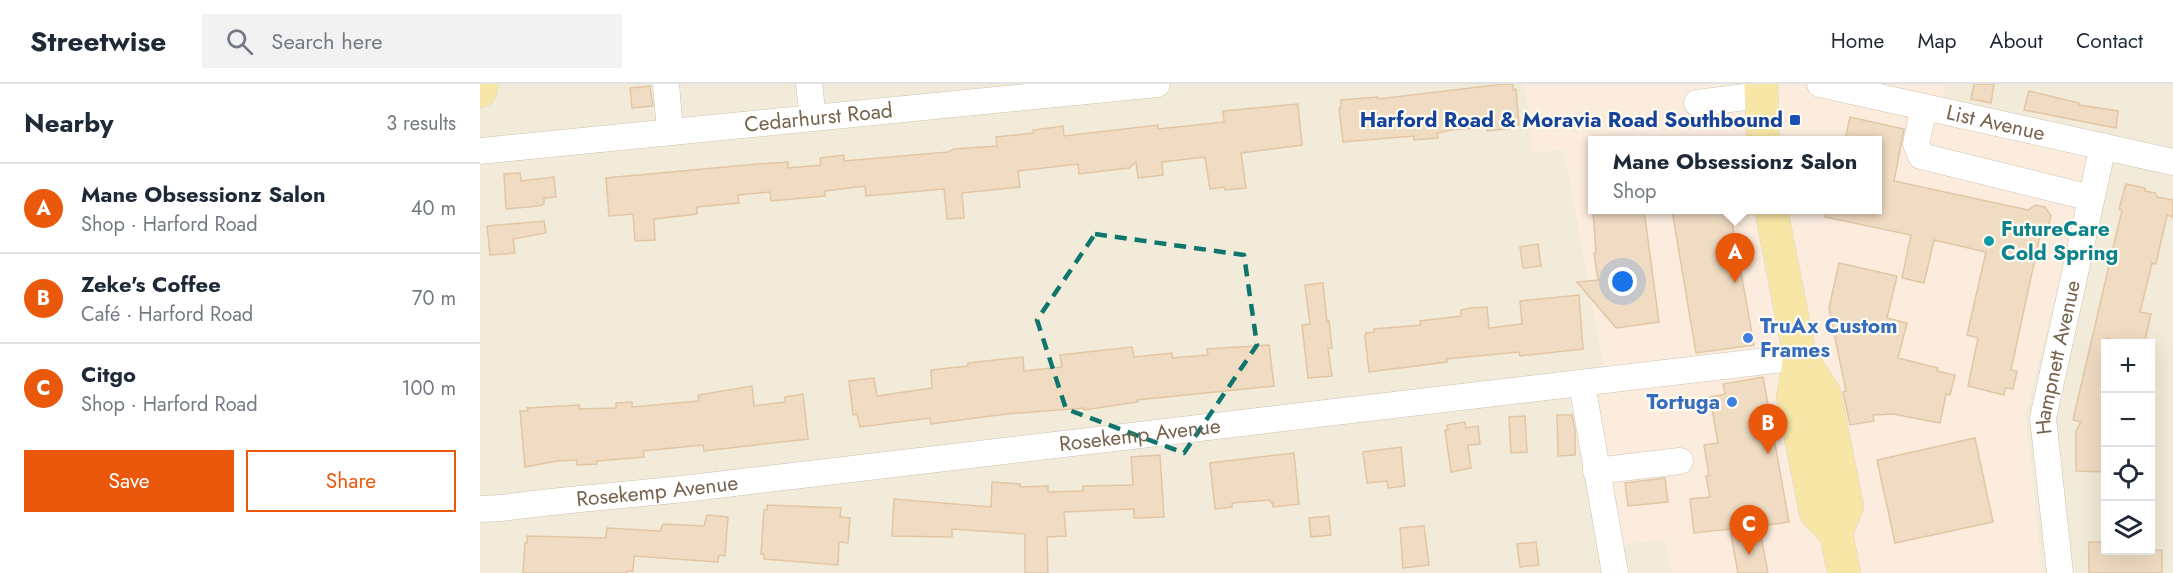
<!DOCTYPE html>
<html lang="en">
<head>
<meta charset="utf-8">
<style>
	body { margin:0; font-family:Jost,sans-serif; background:#f2f2f3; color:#1f2937 }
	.controls { position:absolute; right:18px; bottom:18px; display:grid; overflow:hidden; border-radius:0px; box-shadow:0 6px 24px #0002 }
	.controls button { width:54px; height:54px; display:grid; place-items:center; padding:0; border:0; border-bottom:2px solid #e0e1e3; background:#fff; color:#1f2937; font:30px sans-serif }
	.you { position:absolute; left:1143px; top:198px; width:21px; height:21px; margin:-15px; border:4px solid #fff; border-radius:50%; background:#1a73e8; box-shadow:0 0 0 9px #1a73e833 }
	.badge { display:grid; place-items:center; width:39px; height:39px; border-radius:50%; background:#ea580c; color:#fff; font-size:20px; font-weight:700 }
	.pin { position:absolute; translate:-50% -50px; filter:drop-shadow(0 2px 3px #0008) }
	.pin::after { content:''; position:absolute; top:32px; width:21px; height:18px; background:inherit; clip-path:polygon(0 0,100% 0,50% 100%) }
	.popup { position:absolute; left:1108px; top:52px; width:294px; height:78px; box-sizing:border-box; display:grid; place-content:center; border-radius:0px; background:#fff; filter:drop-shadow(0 2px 4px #0005); font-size:20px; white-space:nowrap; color:#747a83 }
	.popup b { font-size:22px; color:#1f2937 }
	.popup::after { content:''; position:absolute; left:50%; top:100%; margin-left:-12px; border:12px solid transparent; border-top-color:#fff }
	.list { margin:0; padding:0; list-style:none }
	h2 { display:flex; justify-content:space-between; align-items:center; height:78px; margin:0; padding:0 24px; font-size:26px }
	h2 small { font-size:20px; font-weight:400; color:#747a83 }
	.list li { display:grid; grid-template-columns:39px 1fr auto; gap:18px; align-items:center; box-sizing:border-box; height:90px; padding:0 24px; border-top:2px solid #e0e1e3 }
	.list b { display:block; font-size:22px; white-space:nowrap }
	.list p { margin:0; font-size:20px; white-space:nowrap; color:#747a83 }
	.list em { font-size:20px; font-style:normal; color:#747a83 }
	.actions { display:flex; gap:12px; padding:18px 24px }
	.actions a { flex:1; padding:14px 0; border:2px solid #ea580c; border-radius:0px; text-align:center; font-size:21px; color:#ea580c }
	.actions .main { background:#ea580c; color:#fff }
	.icon { flex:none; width:33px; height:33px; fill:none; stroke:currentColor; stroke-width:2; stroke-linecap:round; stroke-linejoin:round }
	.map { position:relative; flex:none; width:1693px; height:489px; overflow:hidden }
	header { display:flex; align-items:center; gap:36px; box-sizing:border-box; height:84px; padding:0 30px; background:#fff; border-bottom:2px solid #e0e1e3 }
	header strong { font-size:28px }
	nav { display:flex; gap:33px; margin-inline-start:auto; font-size:21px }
	.search { width:420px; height:54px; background:#f2f2f3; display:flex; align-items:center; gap:15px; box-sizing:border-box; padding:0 21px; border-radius:0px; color:#747a83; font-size:22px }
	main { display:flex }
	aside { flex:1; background:#fff }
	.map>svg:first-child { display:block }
	.residential { fill:#f3ebd9; fill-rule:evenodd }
	.commercial { fill:#fbecde; fill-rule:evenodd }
	.building { fill:#f0dcc3; stroke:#e2c6a4; stroke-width:1.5 }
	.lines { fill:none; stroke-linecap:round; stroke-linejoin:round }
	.minor-casing { stroke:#cec2b0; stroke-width:27 }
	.major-casing { stroke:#dbd6d1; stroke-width:34 }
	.minor { stroke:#fff; stroke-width:26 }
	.major { stroke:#f7e6a6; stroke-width:33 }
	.marked { fill:none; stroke:#0f766e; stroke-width:4.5; stroke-dasharray:12 8; stroke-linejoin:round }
	.transit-dot { fill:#1a4fb4; stroke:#fefbf0; stroke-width:2 }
	.culture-dot { fill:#0f9aa8; stroke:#fefbf0; stroke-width:2 }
	.shop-dot { fill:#3f7fe0; stroke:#fefbf0; stroke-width:2 }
	.labels { text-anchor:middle; stroke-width:4.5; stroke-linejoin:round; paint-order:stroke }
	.street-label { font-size:21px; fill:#76634e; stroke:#fefbf0 }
	.transit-label { font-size:21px; font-weight:bold; fill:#164399; stroke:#fefbf0; text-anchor:end }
	.culture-label { font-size:21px; font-weight:bold; fill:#0d838f; stroke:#fefbf0; text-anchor:start }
	.shop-label { font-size:21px; font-weight:bold; fill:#366cbe; stroke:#fefbf0; text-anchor:start }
</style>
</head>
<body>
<header>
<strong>Streetwise</strong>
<div class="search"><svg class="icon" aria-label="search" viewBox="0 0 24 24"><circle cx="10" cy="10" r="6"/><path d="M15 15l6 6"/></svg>Search here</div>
<nav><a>Home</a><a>Map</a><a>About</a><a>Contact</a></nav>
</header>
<main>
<aside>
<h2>Nearby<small>3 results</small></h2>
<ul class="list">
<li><span class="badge">A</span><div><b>Mane Obsessionz Salon</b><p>Shop · Harford Road</p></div><em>40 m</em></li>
<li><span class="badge">B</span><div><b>Zeke's Coffee</b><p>Café · Harford Road</p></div><em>70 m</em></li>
<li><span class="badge">C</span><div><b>Citgo</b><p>Shop · Harford Road</p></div><em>100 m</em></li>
</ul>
<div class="actions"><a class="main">Save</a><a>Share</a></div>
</aside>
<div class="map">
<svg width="1693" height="489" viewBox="0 0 1693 489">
	<rect width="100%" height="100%" fill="#fcf8ea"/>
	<g class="residential">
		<path d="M 0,0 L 1046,0 L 1053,68 L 1084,65 L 1127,296 L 1131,461 L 1186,455 L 1192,489 L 0,489 Z"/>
		<path d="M 1464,0 L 1693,0 L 1693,489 L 1562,489 L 1545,329 L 1610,74 L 1462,39 ZM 1626,260 L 1670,260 L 1670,466 L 1626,466 Z"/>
	</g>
	<path class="commercial" d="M 1046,0 L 1464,0 L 1463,39 L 1610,74 L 1545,329 L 1562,489 L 1192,489 L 1185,455 L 1130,462 L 1100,298 L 1127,295 L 1084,65 L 1053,69 ZM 1112,56 L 1398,56 L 1398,125 L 1112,125 Z"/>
	<g class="building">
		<path d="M 1024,0 L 1033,0 L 1033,6 L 1036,5 L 1039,41 L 1033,42 L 1033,44 L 1007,47 L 1007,43 L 971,46 L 957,49 L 958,54 L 934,56 L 934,52 L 863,58 L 859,24 L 861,23 L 861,16 L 898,13 L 898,15 Z"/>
		<path d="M 1494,0 L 1514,0 L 1511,19 L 1491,15 Z"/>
		<path d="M 170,2 L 173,22 L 152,24 L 150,4 Z"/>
		<path d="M 1549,7 L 1599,19 L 1599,21 L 1638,27 L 1636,44 L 1544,26 Z"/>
		<path d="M 818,20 L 822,61 L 761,69 L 766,104 L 745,106 L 744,103 L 730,105 L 725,73 L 682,78 L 683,91 L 658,94 L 656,78 L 649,84 L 599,90 L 598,80 L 538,87 L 540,103 L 482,109 L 484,134 L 467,135 L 464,105 L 386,112 L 385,102 L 345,107 L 345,112 L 291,117 L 290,108 L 258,111 L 259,119 L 217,123 L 217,130 L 174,135 L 175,156 L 155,157 L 153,130 L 129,132 L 126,94 L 278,80 L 308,78 L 308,84 L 341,81 L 340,74 L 364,71 L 364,77 L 468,68 L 474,65 L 517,62 L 516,53 L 554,49 L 553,46 L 583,42 L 584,52 L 678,41 L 678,45 L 744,38 L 743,27 Z"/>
		<path d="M 1370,33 L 1424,45 L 1414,97 L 1548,126 L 1555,121 L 1565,123 L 1571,132 L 1568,143 L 1561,147 L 1531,286 L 1537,287 L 1533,305 L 1525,304 L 1524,311 L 1488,302 L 1498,254 L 1487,251 L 1506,168 L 1454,156 L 1444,199 L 1422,194 L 1431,151 L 1345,133 L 1346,126 L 1398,126 L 1398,57 L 1365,57 Z"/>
		<path d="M 40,89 L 41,97 L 74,93 L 76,113 L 64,114 L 64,120 L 59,122 L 26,125 L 24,90 Z"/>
		<path d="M 1646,100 L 1665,104 L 1665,107 L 1675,109 L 1677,113 L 1693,116 L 1693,133 L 1687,131 L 1676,180 L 1672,179 L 1660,228 L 1671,230 L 1664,260 L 1650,260 L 1626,254 L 1626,388 L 1596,387 L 1596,347 L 1601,338 L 1593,336 L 1642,126 L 1639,125 Z"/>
		<path d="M 1113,126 L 1164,126 L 1179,238 L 1136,244 L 1097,198 L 1118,196 L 1114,169 L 1116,169 Z"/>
		<path d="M 1192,126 L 1250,126 L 1274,261 L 1216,269 Z"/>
		<path d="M 64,137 L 66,149 L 33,155 L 35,169 L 10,171 L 7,142 Z"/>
		<path d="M 1058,160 L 1061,182 L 1043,184 L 1040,163 Z"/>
		<path d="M 1359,179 L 1417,192 L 1407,234 L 1427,239 L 1418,274 L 1458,284 L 1457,287 L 1475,291 L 1470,311 L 1466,310 L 1460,339 L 1413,330 L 1393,331 L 1394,337 L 1370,341 L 1363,308 L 1366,307 L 1349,224 Z"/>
		<path d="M 843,199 L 847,238 L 849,237 L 852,264 L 848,264 L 852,292 L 828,294 L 822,241 L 830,240 L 825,201 Z"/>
		<path d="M 1099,211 L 1103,265 L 1040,272 L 1039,268 L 966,275 L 967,278 L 889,288 L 885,252 L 886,249 L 894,248 L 894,245 L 941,241 L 940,237 L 981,232 L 981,226 L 990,224 L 1007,223 L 1009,244 L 1042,240 L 1040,217 Z"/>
		<path d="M 789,261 L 794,302 L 657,316 L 658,318 L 604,326 L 604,324 L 526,330 L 451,340 L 450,334 L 380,343 L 377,330 L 373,331 L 369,297 L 394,294 L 397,312 L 452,304 L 451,286 L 488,282 L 488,279 L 543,273 L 544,287 L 582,283 L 580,271 L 652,263 L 654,273 L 692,269 L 692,274 L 728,271 L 727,265 Z"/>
		<path d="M 1283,293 L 1309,438 L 1279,442 L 1288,489 L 1258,489 L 1250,445 L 1214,449 L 1210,415 L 1230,413 L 1226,392 L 1229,392 L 1224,361 L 1238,359 L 1230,313 L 1245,310 L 1243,300 Z"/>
		<path d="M 272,302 L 274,322 L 305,318 L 305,313 L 323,310 L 328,355 L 224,367 L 223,361 L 163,367 L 164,373 L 117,377 L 117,380 L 97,381 L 97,376 L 77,377 L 45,383 L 40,327 L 48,327 L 47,324 L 99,321 L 99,325 L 136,324 L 136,319 L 152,318 L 152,323 L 219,317 L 218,311 Z"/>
		<path d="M 1077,331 L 1092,331 L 1095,346 L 1095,371 L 1078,372 Z"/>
		<path d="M 1045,332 L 1047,368 L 1031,369 L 1029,333 Z"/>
		<path d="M 985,338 L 986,344 L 998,342 L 1000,360 L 988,361 L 991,384 L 971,388 L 965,346 L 968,346 L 967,341 Z"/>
		<path d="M 1495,354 L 1513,438 L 1415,459 L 1397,376 Z"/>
		<path d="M 921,363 L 925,402 L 908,404 L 907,397 L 887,399 L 883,368 Z"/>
		<path d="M 814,369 L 819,420 L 793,423 L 793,418 L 791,419 L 790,416 L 752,419 L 752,423 L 735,425 L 730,379 Z"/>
		<path d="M 680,371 L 684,433 L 654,434 L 654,425 L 584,428 L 586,452 L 567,453 L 568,489 L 545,489 L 545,450 L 472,445 L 472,453 L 412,452 L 414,415 L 511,423 L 512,398 L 540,400 L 540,403 L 568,402 L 568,408 L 603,407 L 603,402 L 653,401 L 651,373 Z"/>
		<path d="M 1185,394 L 1188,418 L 1148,422 L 1145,399 Z"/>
		<path d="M 287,421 L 361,424 L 360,433 L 370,434 L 368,459 L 359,458 L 358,481 L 284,475 L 284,470 L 281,470 L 284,426 L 287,426 Z"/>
		<path d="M 227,431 L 248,433 L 245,472 L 239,471 L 238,478 L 154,472 L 153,487 L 147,487 L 147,489 L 43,489 L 45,459 L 47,459 L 47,452 L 126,454 L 127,444 L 180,447 L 183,440 L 224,442 Z"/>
		<path d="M 849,432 L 851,451 L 831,453 L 829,434 Z"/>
		<path d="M 944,442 L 949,481 L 923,484 L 920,444 Z"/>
		<path d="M 1056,458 L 1059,481 L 1040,483 L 1037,460 Z"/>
		<path d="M 1609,458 L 1626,458 L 1626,466 L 1682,466 L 1682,489 L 1609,489 Z"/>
	</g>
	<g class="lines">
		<g class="minor-casing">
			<g id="minor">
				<path d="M 186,0 L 190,48"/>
				<path d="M 329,0 L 333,34"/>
				<path id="s1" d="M 1340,0 L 1693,78"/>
				<path d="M 1217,19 L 1281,11"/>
				<path d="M 1444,23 L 1436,60 L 1441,72 L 1611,114"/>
				<path id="s2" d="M 0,67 L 677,0"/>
				<path d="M 1102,300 L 1135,489"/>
				<path d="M 1116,387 L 1200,377"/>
				<path id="s3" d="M 0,425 L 22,424 C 93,414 166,410 237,401 C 598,357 959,317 1320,273"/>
				<path id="s4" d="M 1580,489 L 1563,334 L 1623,62"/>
			</g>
		</g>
		<g class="major-casing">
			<g id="major">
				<path d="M 1281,0 L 1283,56"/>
				<path d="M 0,7 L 2,0"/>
				<path d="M 1291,125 L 1320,273 L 1313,314 L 1336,429 L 1356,449"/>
				<path d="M 1320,273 L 1344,309 L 1367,422 L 1356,449 L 1364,489"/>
			</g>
		</g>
		<use href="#minor" class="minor"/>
		<use href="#major" class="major"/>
	</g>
	<path class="marked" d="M 615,150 L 764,171 L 777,261 L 704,369 L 586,325 L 557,236 Z"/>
	<rect class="transit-dot" x="1309" y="30" width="12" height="12" rx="3"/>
	<circle class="culture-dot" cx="1509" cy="157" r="6"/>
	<g class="shop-dot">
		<circle cx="1268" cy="254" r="6"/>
		<circle cx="1252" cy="318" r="6"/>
	</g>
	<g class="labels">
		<g class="street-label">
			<text dy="7" stroke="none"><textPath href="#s2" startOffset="340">Cedarhurst Road</textPath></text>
			<text dy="7" stroke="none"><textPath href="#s1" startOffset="180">List Avenue</textPath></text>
			<text dy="7" stroke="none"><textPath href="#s4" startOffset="218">Hampnett Avenue</textPath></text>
			<text dy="7" stroke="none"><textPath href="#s3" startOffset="664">Rosekemp Avenue</textPath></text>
			<text dy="7" stroke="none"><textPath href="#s3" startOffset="178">Rosekemp Avenue</textPath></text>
		</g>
		<g class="transit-label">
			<text x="1303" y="43">Harford Road &amp; Moravia Road Southbound</text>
		</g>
		<g class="culture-label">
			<text x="1521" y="152">FutureCare<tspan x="1521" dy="24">Cold Spring</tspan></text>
		</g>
		<g class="shop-label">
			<text x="1280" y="249">TruAx Custom<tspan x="1280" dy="24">Frames</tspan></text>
			<text x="1240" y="325" text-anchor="end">Tortuga</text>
		</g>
	</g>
</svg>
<div class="controls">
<button>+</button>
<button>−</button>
<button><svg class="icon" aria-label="locate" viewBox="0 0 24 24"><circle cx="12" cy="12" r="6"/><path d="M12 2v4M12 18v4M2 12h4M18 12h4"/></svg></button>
<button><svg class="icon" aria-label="layers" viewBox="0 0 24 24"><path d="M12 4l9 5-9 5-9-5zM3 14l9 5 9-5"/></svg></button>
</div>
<div class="you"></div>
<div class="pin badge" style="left:1255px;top:199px">A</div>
<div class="popup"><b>Mane Obsessionz Salon</b>Shop</div>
<div class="pin badge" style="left:1288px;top:370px">B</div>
<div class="pin badge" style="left:1269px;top:471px">C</div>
</div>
</main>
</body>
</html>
